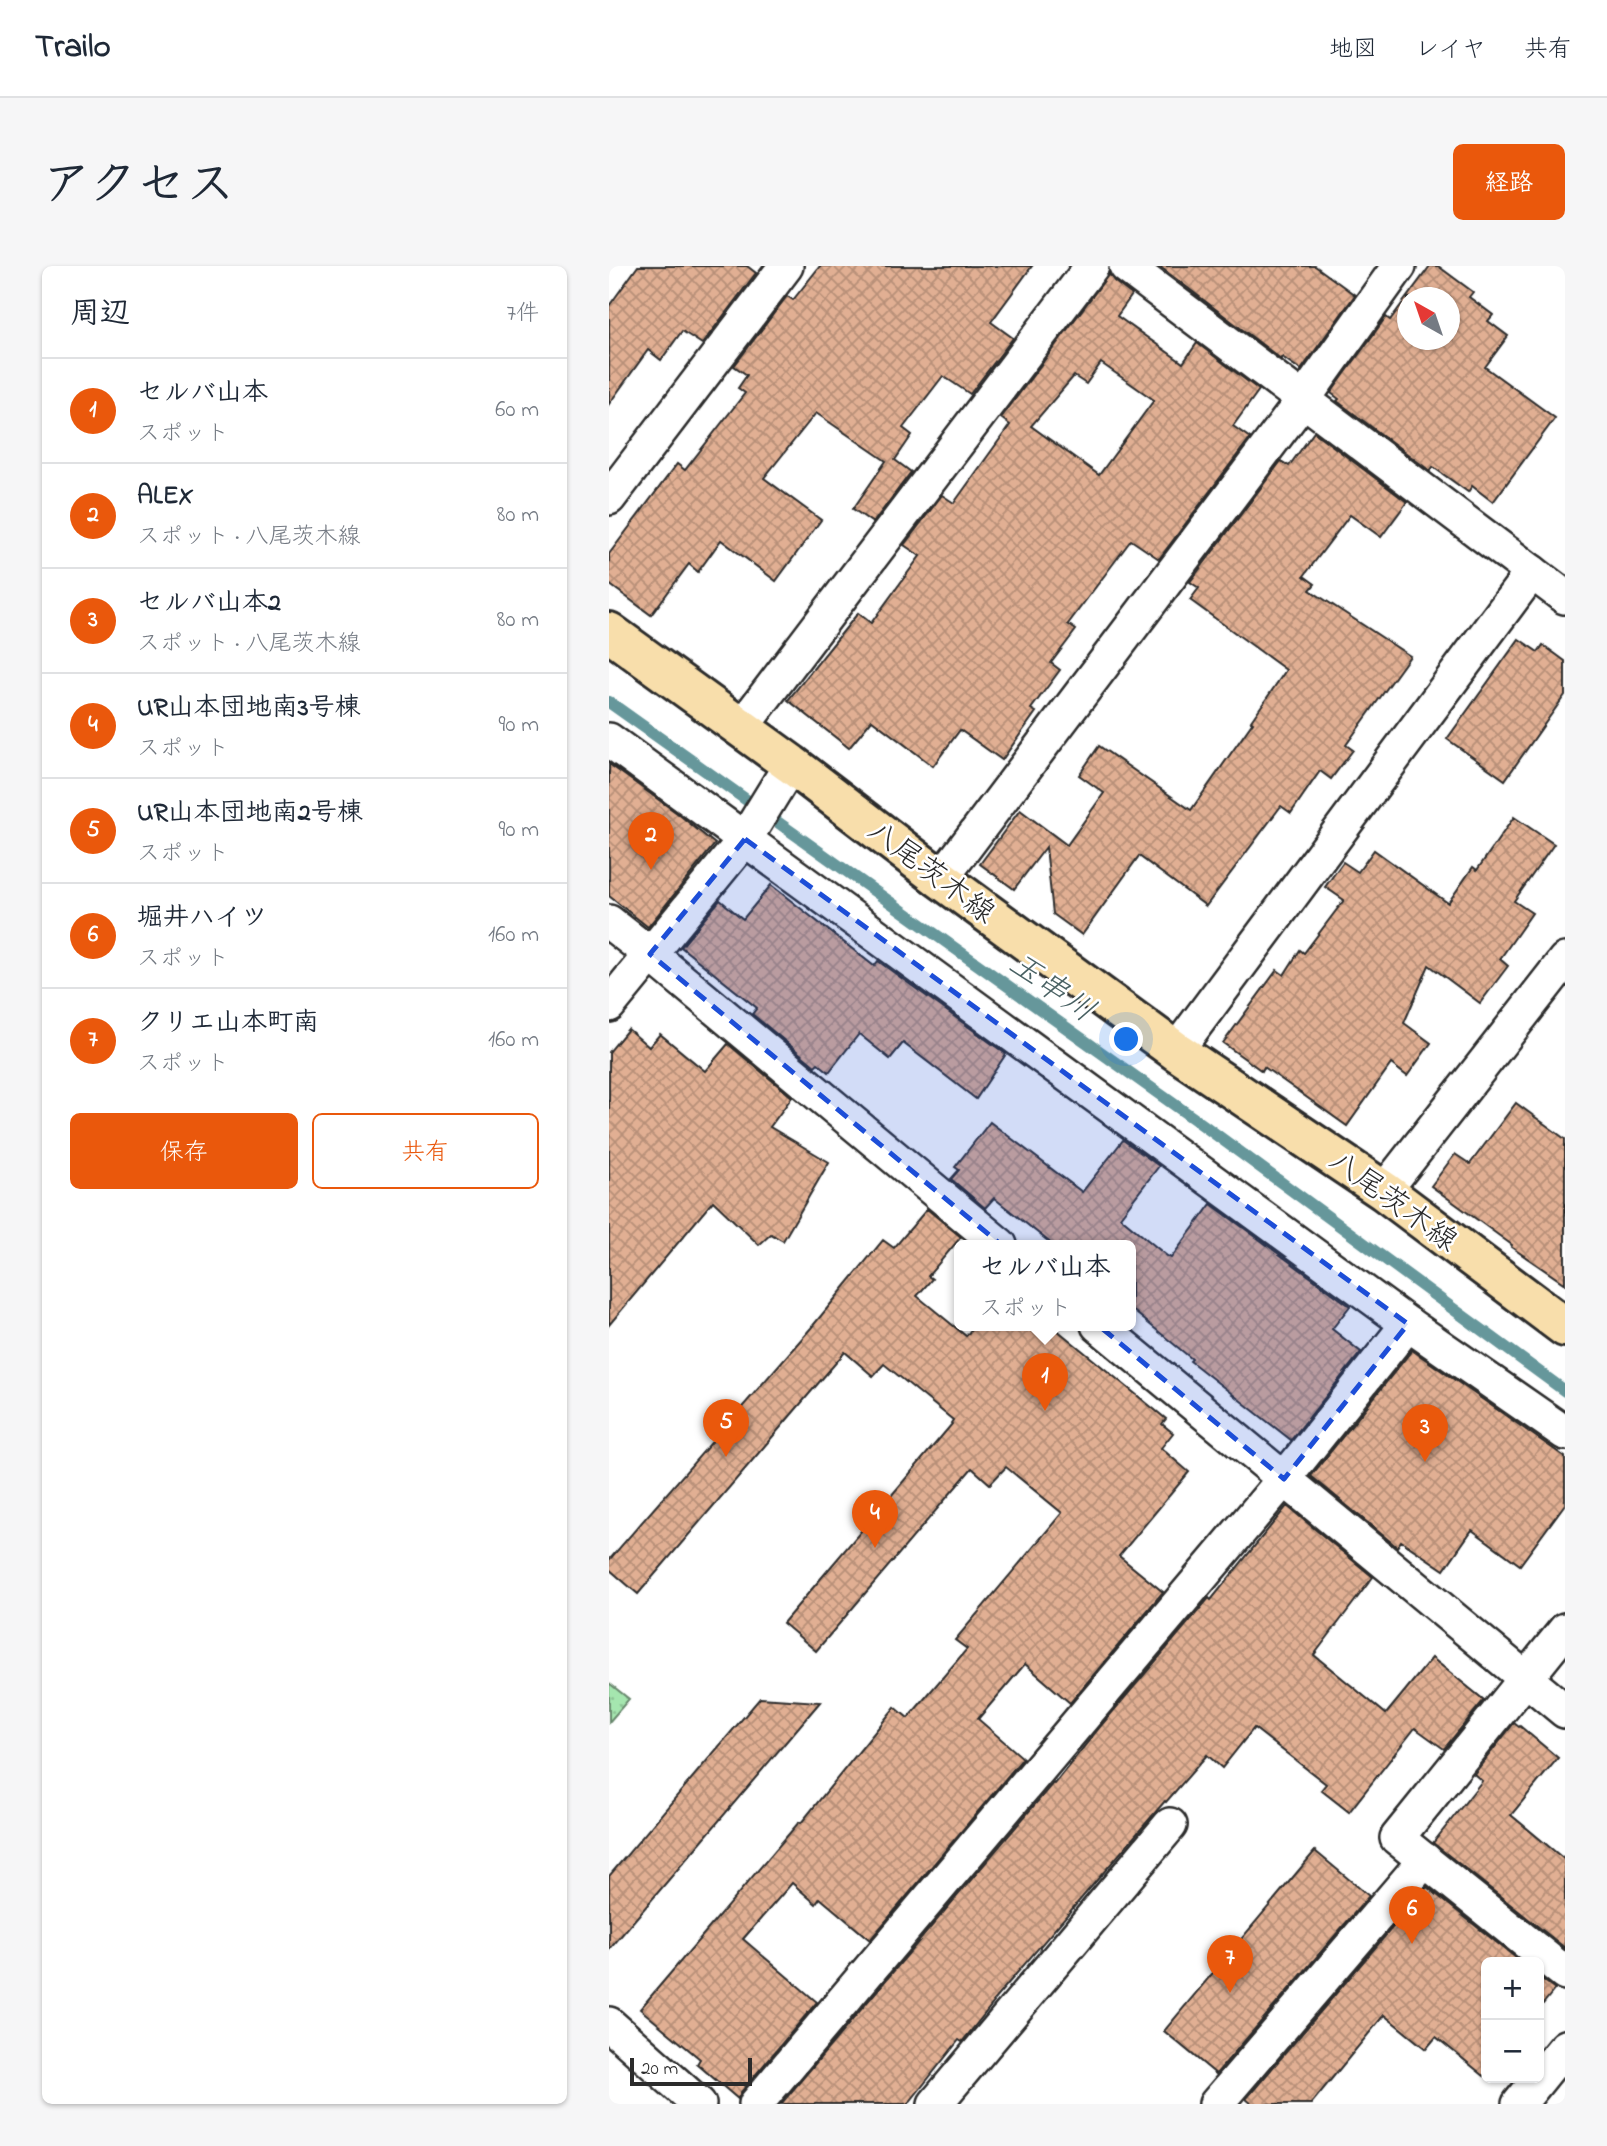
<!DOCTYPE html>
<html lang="ja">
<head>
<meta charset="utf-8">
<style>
	body { margin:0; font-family:"Indie Flower","Klee One",sans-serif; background:#f6f6f7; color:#1f2937 }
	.controls { position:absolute; right:21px; bottom:21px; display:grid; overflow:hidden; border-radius:10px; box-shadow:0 2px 5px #0004 }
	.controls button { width:63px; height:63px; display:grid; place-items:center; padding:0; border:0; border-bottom:2px solid #e0e1e3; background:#fff; color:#1f2937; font:35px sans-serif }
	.compass { position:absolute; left:788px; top:21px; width:63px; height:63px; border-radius:50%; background:#fff; box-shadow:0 2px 5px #0004; rotate:320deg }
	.scale { position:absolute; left:21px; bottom:18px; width:122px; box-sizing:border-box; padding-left:7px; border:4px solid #2b2b2b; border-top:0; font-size:19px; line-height:24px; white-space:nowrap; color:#2b2b2b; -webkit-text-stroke:5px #fff; paint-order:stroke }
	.you { position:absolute; left:518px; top:774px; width:24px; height:24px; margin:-18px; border:5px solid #fff; border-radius:50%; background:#1a73e8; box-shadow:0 0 0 10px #1a73e833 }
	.badge { display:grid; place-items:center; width:46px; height:46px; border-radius:50%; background:#ea580c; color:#fff; font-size:23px; font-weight:700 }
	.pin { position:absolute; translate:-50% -58px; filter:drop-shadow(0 2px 4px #0008) }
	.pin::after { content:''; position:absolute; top:37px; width:24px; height:21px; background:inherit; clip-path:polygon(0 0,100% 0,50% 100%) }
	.popup { position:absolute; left:345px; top:974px; width:182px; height:91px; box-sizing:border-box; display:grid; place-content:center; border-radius:10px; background:#fff; filter:drop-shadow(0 2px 5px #0005); font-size:23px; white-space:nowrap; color:#747a83 }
	.popup b { font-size:26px; color:#1f2937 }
	.popup::after { content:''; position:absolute; left:50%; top:100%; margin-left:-14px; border:14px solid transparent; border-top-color:#fff }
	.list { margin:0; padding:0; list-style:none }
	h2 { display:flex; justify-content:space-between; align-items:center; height:91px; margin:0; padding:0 28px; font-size:30px }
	h2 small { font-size:23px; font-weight:400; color:#747a83 }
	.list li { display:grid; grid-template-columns:46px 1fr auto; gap:21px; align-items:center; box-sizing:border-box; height:105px; padding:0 28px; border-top:2px solid #e0e1e3 }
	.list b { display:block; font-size:26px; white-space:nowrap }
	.list p { margin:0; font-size:23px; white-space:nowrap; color:#747a83 }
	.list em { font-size:23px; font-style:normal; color:#747a83 }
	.actions { display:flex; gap:14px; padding:21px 28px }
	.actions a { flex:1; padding:16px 0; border:2px solid #ea580c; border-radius:10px; text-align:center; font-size:24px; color:#ea580c }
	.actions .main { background:#ea580c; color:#fff }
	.map { position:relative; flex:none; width:956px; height:1838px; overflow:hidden; border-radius:10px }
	header { display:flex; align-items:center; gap:42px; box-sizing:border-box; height:98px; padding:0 35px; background:#fff; border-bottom:2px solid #e0e1e3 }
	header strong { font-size:33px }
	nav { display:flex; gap:38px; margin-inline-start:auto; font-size:24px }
	.intro { display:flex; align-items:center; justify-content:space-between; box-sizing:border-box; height:168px; padding:0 42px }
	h1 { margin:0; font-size:49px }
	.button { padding:18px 32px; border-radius:10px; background:#ea580c; color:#fff; font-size:24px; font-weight:700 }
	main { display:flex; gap:42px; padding:0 42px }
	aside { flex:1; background:#fff; border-radius:10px; box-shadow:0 2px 5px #0004 }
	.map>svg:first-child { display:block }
	.grass { fill:url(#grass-dots); stroke:#68886d; stroke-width:2 }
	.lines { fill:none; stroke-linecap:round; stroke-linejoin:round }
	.stream { stroke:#66979b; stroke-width:12 }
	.building { fill:url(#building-cross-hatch); stroke:#2b2b2b; stroke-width:2; fill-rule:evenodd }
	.street-casing { stroke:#2b2b2b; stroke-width:38 }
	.primary-casing { stroke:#2b2b2b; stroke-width:44 }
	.street { stroke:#fff; stroke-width:33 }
	.primary { stroke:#f8deab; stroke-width:38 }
	.marked { fill:#1d4ed8; fill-opacity:0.2; stroke:#1d4ed8; stroke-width:5; stroke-dasharray:14 9; stroke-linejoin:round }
	.labels { text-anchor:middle; stroke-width:5; stroke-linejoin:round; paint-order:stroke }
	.street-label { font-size:30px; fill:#2b2b2b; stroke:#fff }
	.water-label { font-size:32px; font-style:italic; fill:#496163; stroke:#fff }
</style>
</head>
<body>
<header>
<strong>Trailo</strong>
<nav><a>地図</a><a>レイヤ</a><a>共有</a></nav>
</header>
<div class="intro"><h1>アクセス</h1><a class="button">経路</a></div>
<main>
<aside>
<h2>周辺<small>7件</small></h2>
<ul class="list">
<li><span class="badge">1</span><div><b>セルバ山本</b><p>スポット</p></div><em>60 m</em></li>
<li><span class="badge">2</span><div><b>ALEX</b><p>スポット · 八尾茨木線</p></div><em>80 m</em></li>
<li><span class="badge">3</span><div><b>セルバ山本2</b><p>スポット · 八尾茨木線</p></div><em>80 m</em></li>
<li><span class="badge">4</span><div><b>UR山本団地南3号棟</b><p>スポット</p></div><em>90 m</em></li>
<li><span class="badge">5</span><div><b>UR山本団地南2号棟</b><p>スポット</p></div><em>90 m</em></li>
<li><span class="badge">6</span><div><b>堀井ハイツ</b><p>スポット</p></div><em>160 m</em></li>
<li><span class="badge">7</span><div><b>クリエ山本町南</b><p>スポット</p></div><em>160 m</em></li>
</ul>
<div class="actions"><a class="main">保存</a><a>共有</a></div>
</aside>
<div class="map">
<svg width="956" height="1838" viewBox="0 0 956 1838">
	<defs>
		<pattern id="grass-dots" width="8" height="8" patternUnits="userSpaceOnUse" patternTransform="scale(1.75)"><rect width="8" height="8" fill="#a5e6af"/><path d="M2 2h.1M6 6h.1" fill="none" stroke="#8ec597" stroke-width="1.8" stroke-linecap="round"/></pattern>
		<pattern id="building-cross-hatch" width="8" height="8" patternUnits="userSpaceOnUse" patternTransform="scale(1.75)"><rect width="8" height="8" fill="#e1af93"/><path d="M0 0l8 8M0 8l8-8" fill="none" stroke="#b78f78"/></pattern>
	</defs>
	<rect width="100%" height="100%" fill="#fff"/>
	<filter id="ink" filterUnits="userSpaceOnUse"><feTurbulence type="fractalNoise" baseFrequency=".0143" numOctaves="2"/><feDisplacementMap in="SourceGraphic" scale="14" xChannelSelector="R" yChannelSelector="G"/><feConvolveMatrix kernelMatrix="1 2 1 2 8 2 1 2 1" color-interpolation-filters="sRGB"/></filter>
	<g filter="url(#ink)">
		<path class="grass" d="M 0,1417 L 20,1433 L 0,1456 Z"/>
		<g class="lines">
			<path class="stream" d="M 0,436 L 594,859 L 956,1125"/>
		</g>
		<g class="building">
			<path d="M 29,0 L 138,0 L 147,7 L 93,78 L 73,65 L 52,94 L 39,84 L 0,138 L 0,40 Z"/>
			<path d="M 211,0 L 423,0 L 382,56 L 404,72 L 361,128 L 334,110 L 294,162 L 303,169 L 286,194 L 302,206 L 264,257 L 244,243 L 277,195 L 207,147 L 155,212 L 212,254 L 167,315 L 112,274 L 89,306 L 80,298 L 42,349 L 0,318 L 0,288 L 68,198 L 76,204 L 136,127 L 129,122 L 138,109 L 125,100 L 178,30 L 184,34 Z"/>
			<path d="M 550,0 L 706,0 L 746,29 L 692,104 L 673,91 L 672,93 Z"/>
			<path d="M 821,0 L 829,0 L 864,26 L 860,31 L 884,49 L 879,55 L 899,70 L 876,101 L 946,152 L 884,236 L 863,220 L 859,226 L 824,201 L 821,205 L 728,135 L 730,133 L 722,127 L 777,51 L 781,54 ZM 799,32 L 841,32 L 841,74 L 799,74 Z"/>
			<path d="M 500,8 L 505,15 L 523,29 L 508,50 L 574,97 L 588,77 L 650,124 L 624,160 L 641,172 L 550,293 L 522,274 L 459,358 L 467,364 L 442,397 L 451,404 L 422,443 L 427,446 L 393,494 L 351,464 L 324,500 L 263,454 L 240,482 L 179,434 L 249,347 L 262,357 L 311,290 L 295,279 L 333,229 L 345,237 L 401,159 L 392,152 ZM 492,97 L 545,134 L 490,209 L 422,160 L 465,110 L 477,118 Z"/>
			<path d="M 705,166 L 798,236 L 772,271 L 741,249 L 695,310 L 706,318 L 701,324 L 801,390 L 737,479 L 744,484 L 722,513 L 711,505 L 682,547 L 672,540 L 597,640 L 530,590 L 473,669 L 444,648 L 437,581 L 405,623 L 371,598 L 411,544 L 458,579 L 495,527 L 470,509 L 490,480 L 582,544 L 644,456 L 642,455 L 677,404 L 581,334 L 590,322 L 581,316 L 672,195 L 680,200 Z"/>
			<path d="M 910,373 L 929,386 L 934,379 L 956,395 L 956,429 L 896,514 L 838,473 Z"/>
			<path d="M 0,498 L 68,547 L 106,578 L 39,661 L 0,630 Z"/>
			<path d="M 905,551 L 945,578 L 905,635 L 923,647 L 891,693 L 899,700 L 871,737 L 820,699 L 795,757 L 822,777 L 798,810 L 782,798 L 738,860 L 655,801 L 653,805 L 614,777 L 668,704 L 675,709 L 691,684 L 695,687 L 735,634 L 716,621 L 734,596 L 749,606 L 765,584 L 839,637 L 864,601 L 868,604 Z"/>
			<path d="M 162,619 L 265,700 L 269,695 L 397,788 L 367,833 L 294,777 L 281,793 L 250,768 L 220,806 L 209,797 L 206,800 L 143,748 L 148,742 L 72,681 L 111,634 L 134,653 Z"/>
			<path d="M 19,763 L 40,781 L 51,768 L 96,805 L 119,778 L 183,831 L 161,861 L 220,896 L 174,975 L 162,968 L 150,979 L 104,935 L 0,1059 L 0,786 Z"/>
			<path d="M 907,837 L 956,873 L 956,1018 L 902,981 L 903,979 L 822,920 L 846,888 L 861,898 Z"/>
			<path d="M 381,856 L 473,926 L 514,874 L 550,900 L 511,951 L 558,990 L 562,992 L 602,938 L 741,1040 L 723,1063 L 752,1086 L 682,1174 L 581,1095 L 583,1093 L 522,1043 L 522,979 L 444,979 L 385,932 L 376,942 L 342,913 L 350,904 L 346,901 Z"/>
			<path d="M 318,943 L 352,971 L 319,1010 L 323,1013 L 308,1030 L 357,1070 L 366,1059 L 442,1059 L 557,1153 L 553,1158 L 564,1167 L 552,1182 L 580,1206 L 510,1290 L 554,1326 L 461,1437 L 416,1398 L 369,1453 L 414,1492 L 261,1674 L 211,1632 L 207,1638 L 183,1617 L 134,1673 L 208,1736 L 132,1826 L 129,1833 L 88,1798 L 91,1793 L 31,1743 L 190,1556 L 192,1557 L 286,1441 L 299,1452 L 358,1383 L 346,1374 L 453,1247 L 397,1201 L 381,1218 L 363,1202 L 207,1385 L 174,1357 L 343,1158 L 342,1157 L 344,1154 L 275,1098 L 264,1110 L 236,1086 L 29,1328 L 0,1303 L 0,1294 L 202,1062 L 274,974 L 285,982 Z"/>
			<path d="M 803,1084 L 956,1191 L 956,1238 L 911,1299 L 863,1264 L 835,1304 L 792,1275 L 788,1281 L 702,1210 Z"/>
			<path d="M 678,1240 L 764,1311 L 705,1389 L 777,1448 L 823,1392 L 875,1434 L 835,1483 L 806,1462 L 740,1546 L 712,1524 L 717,1518 L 645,1462 L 613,1502 L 598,1489 L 557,1536 L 556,1535 L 384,1735 L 385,1736 L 353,1776 L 350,1774 L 299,1838 L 172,1838 L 444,1517 L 445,1518 L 490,1462 L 600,1332 L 602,1334 Z"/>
			<path d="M 151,1432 L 211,1436 L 0,1684 L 0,1610 Z"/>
			<path d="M 905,1457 L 910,1461 L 911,1460 L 949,1492 L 902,1549 L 956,1594 L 956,1682 L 824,1577 L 873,1515 L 865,1508 Z"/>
			<path d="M 706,1585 L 760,1630 L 607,1808 L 555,1765 Z"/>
			<path d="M 818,1621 L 912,1696 L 877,1696 L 877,1807 L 875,1810 L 827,1771 L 817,1783 L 775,1749 L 702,1838 L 643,1838 L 637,1833 Z"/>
			<path d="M 930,1711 L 946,1723 L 930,1743 Z"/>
		</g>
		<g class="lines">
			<g class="street-casing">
				<g id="street">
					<path d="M 517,0 L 956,331"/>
					<path d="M 0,232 L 177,0"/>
					<path d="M 132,462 L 483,0"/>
					<path d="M 0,474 L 799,1058 L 956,1167"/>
					<path d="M 332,613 L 694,134 L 790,0"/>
					<path d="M 0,656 L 41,688 L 391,979"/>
					<path d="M 0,739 L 136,573 L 182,498"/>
					<path d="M 567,785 L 923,306"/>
					<path d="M 775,925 L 956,694"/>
					<path d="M 489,1059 L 956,1445"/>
					<path d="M 956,1364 L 788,1572 L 956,1707"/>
					<path d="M 0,1758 L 90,1838"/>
					<path d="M 147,1838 L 675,1213 L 799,1058"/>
					<path d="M 326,1838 L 561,1559"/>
					<path d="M 607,1838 L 816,1594"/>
					<path d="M 910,1838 L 956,1781"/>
				</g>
			</g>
			<g class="primary-casing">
				<path id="primary" d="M 0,366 L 182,498 L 332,613 L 567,785 L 775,925 L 956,1061"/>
			</g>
			<use href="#street" class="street"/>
			<use href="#primary" class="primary"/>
		</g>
	</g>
	<path class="marked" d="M 136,573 L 799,1058 L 675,1213 L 41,688 Z"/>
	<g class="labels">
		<g class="street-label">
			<text transform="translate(323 605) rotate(37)" y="10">八尾茨木線</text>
			<text transform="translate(785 934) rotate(36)" y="10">八尾茨木線</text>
		</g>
		<g class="water-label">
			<text transform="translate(444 720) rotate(35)" y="11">玉串川</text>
		</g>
	</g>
</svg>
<div class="controls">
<button>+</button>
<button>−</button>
</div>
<svg class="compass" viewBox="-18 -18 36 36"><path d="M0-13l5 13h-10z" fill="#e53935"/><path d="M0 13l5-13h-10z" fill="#747a83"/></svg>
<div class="scale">20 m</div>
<div class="you"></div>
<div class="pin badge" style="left:436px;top:1145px">1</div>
<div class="popup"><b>セルバ山本</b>スポット</div>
<div class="pin badge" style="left:42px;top:604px">2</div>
<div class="pin badge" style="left:816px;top:1196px">3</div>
<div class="pin badge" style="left:266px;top:1282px">4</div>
<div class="pin badge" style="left:117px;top:1191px">5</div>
<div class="pin badge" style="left:803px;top:1678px">6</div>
<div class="pin badge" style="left:621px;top:1727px">7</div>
</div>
</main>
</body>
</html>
